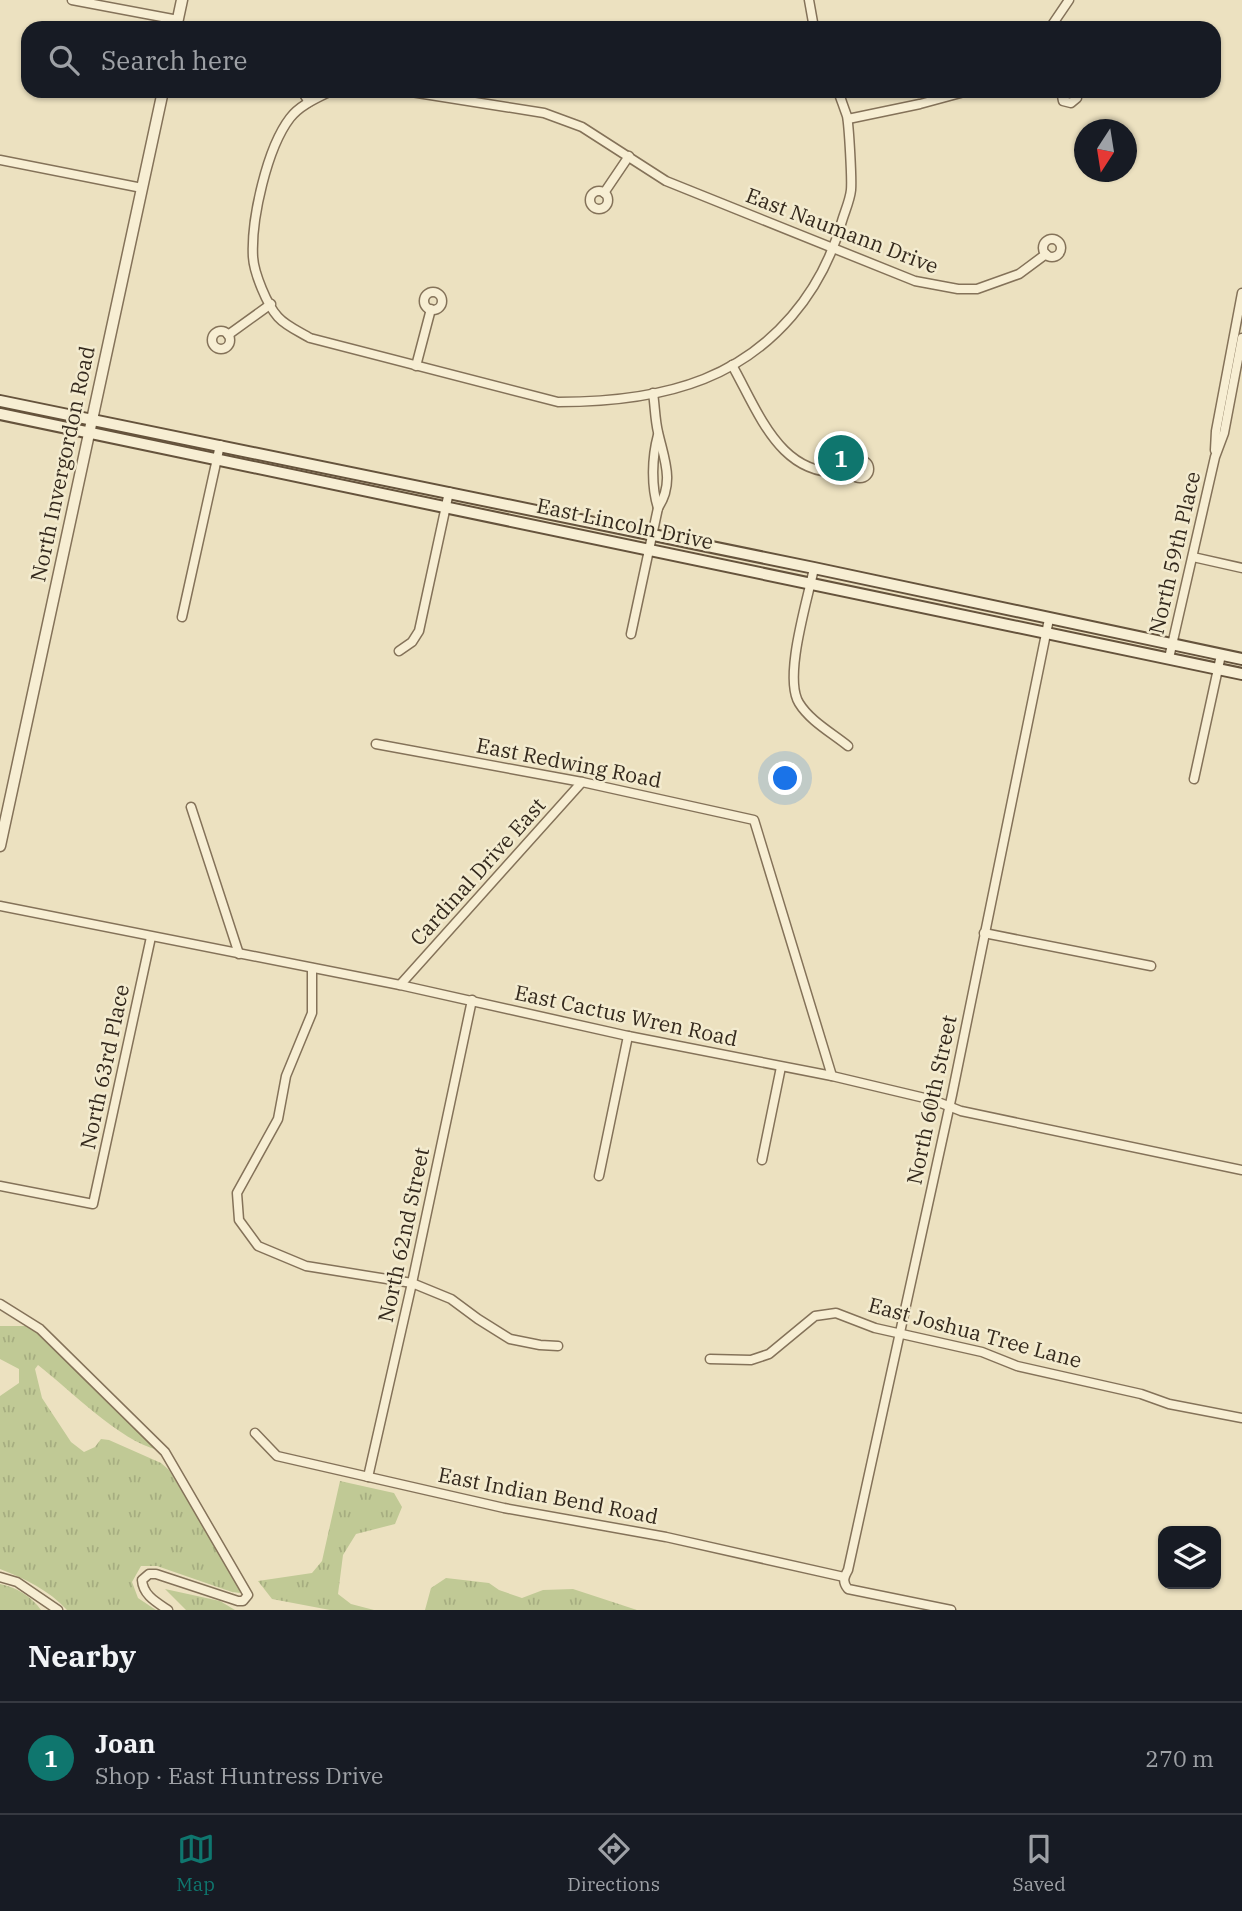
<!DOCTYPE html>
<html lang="en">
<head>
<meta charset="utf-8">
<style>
	body { margin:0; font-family:"IBM Plex Serif",serif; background:#242831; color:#f1f3f6 }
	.controls { position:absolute; right:21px; bottom:21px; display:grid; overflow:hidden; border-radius:14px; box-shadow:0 2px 5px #0004 }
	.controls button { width:63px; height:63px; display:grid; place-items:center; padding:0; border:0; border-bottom:2px solid #363941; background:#171b24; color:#f1f3f6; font:35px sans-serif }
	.compass { position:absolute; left:1074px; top:119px; width:63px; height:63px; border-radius:50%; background:#171b24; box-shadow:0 2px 5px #0004; rotate:192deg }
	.you { position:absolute; left:786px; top:779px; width:24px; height:24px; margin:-18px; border:5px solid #fff; border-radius:50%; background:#1a73e8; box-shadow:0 0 0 10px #1a73e833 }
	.badge { display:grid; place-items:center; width:46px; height:46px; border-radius:50%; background:#0f766e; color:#fff; font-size:23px; font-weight:700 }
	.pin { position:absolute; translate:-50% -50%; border:4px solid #fff; box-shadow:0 2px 7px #0006 }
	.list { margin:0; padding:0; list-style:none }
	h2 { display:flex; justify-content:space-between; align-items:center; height:91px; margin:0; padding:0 28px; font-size:30px }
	h2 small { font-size:23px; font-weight:400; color:#9ea1a6 }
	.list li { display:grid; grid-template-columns:46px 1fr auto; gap:21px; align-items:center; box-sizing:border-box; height:112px; padding:0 28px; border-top:2px solid #363941 }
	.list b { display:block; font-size:26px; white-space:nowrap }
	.list p { margin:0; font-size:23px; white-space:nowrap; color:#9ea1a6 }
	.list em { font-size:23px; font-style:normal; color:#9ea1a6 }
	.icon { flex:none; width:38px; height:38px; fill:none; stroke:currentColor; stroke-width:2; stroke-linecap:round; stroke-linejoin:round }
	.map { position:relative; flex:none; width:1242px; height:1610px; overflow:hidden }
	.search { position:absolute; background:#171b24; box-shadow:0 2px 5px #0004; left:21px; right:21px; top:21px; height:77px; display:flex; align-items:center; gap:18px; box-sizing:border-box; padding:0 24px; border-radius:21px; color:#9ea1a6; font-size:26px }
	.sheet { height:203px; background:#171b24 }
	nav { display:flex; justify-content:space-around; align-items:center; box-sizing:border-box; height:98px; border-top:2px solid #363941; background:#171b24; font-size:19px; color:#9ea1a6 }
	nav a { display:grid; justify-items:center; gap:4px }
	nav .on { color:#0f766e }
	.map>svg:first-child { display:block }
	.grass { fill:url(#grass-tufts) }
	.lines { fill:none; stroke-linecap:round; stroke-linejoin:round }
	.minor-casing { stroke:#847259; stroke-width:11 }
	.tertiary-casing { stroke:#847259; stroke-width:13 }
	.secondary-casing { stroke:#65533c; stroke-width:14 }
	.minor { stroke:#f7eed3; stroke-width:8 }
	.tertiary { stroke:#f7eed3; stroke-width:10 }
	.secondary { stroke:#f7eed3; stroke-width:10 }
	.labels { text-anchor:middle; stroke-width:5; stroke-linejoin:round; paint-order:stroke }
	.street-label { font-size:21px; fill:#34291d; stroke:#f3ebcf }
</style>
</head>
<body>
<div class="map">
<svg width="1242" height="1610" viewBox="0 0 1242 1610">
	<defs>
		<pattern id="grass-tufts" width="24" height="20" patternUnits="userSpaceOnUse" patternTransform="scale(1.75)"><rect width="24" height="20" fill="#c0c995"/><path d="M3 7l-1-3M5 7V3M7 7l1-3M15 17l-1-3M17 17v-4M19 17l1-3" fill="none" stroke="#a6ad80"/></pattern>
	</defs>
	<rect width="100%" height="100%" fill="#ece1c0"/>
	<g class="grass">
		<path d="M 0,1326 L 27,1326 L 38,1333 L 158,1450 C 120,1441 70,1390 38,1365 L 35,1369 L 42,1398 L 71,1442 L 84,1452 L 95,1447 L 101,1439 L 109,1440 L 161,1463 L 169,1470 L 241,1588 L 240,1593 L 232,1592 L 157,1566 L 141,1566 L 132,1582 L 138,1598 L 156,1610 L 67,1610 C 49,1590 25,1579 0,1569 L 0,1396 L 19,1383 L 19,1369 L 0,1359 Z"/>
		<path d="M 340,1481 L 394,1493 L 402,1507 L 395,1524 L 356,1534 L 343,1555 L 338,1594 L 351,1604 L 374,1610 L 330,1610 L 272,1599 L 258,1581 L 312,1573 L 322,1561 Z"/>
		<path d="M 446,1578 L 489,1583 L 499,1590 L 522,1598 L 543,1590 L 573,1589 L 637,1610 L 425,1610 L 431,1588 Z"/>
		<path d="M 0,1584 C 16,1587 32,1597 41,1610 L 0,1610 Z"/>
		<path d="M 165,1589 L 220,1601 L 235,1610 L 186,1610 Z"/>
	</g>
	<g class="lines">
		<g class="minor-casing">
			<g id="minor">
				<path d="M 72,0 L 178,20"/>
				<path d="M 809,0 L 814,28"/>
				<path d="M 1050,28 L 1069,0"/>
				<path d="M 302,91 L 309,102"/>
				<path d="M 331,91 C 317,98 300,105 290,118 C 267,148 251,219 253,257 C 254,273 267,305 278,317 C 286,326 300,332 310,338 L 558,402 C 606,402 659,397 704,379 C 774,351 822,292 842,221 C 845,211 850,200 851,190 C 852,179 849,126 847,116 C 844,108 841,99 838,91"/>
				<path d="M 405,91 L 544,113 L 582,127 L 666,181 L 915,281 L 958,289 L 977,289 L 1019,274 L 1046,254"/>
				<path d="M 1061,91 L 1063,101 L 1071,103 L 1077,98 L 1077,91"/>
				<path d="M 848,119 L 920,104 L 968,91"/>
				<path d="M 0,160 L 142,188"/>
				<circle cx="599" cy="200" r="9"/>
				<path d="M 604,193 L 629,156"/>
				<circle cx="1052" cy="248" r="9"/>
				<circle cx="433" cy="301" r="9"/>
				<circle cx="221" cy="340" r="9"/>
				<path d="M 228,335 L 271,304"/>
				<path d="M 732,365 C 760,415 782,483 852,471"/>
				<path d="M 416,366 L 431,309"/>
				<path d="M 1215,450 L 1216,431 L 1242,293"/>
				<circle cx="860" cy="469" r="9"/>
				<path d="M 658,508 C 651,486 652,457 658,435"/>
				<path d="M 1193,557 L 1242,568"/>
				<path d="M 814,568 C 808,599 783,677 799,703 C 810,721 832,733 848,746"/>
				<path d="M 182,617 L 220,445"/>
				<path d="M 631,634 L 658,508 C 675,482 664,459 658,432 C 655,420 655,406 653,393"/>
				<path d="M 399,651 L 412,642 L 419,631 L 449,492"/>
				<path d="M 1169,658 L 1215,457 L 1224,433 L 1242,338"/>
				<path d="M 376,744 L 582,782 L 754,820 L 832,1076"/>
				<path d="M 1194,779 L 1221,655"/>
				<path d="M 191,807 L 239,954"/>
				<path d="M 0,906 L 400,985 L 628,1036 L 832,1076 L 933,1100 L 961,1111 L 1242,1170"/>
				<path d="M 984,933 L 1151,966"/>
				<path d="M 312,968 L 312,1013 L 286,1076 L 278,1119 L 237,1193 L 239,1220 L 258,1246 L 306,1266 L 412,1283 L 451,1299 L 478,1319 L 510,1339 L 540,1345 L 558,1346"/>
				<path d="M 400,985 L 582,782"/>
				<path d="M 762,1160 L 781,1067"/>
				<path d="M 599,1176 L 628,1036"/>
				<path d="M 0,1186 L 93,1204 L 151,937"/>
				<path d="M 0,1304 L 40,1329 L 165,1452 L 248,1595 L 243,1601 L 238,1601 L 156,1574 L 149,1574 L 142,1580 C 143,1595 156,1602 168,1610"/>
				<path d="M 710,1359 L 751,1360 L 769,1354 L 815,1316 L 836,1313 L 875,1328 L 982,1352 L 1017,1366 L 1141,1394 L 1169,1404 L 1242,1418"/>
				<path d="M 255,1433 L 277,1456 L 504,1508 L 666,1537 L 844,1577"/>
				<path d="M 368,1477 L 412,1283 L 472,1000"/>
				<path d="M 0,1577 L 17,1582 L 58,1610"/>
				<path d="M 951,1610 L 848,1589 C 842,1582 844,1577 848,1570 L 952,1095 L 1049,619"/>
			</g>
		</g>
		<g class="tertiary-casing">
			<g id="tertiary">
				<path d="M 176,28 L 182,0"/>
				<path d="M 0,846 L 163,91"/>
			</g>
		</g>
		<g class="secondary-casing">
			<g id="secondary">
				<path d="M 0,401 L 814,568 L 1242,659"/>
				<path d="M 0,414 L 1242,674"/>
			</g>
		</g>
		<use href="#minor" class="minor"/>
		<use href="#tertiary" class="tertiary"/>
		<use href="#secondary" class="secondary"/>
	</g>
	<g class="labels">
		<g class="street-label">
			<text transform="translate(842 231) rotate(21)" y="7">East Naumann Drive</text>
			<text transform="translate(63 464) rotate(-78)" y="7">North Invergordon Road</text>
			<text transform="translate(625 524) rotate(12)" y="7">East Lincoln Drive</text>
			<text transform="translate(1175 553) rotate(-77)" y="7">North 59th Place</text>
			<text transform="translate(569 763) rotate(11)" y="7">East Redwing Road</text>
			<text transform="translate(478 872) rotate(-48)" y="7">Cardinal Drive East</text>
			<text transform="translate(626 1016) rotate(12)" y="7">East Cactus Wren Road</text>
			<text transform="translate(105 1067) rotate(-78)" y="7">North 63rd Place</text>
			<text transform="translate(932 1100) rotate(-78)" y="7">North 60th Street</text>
			<text transform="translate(404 1235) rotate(-78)" y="7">North 62nd Street</text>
			<text transform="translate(975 1333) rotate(15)" y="7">East Joshua Tree Lane</text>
			<text transform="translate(548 1496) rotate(11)" y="7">East Indian Bend Road</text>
		</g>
	</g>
</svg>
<div class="controls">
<button><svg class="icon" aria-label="layers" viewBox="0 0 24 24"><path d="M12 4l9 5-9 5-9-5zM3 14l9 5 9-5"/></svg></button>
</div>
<svg class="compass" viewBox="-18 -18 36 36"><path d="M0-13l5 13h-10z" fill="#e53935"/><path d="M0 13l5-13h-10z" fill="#9ea1a6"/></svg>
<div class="you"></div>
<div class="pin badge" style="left:841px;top:458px">1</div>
<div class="search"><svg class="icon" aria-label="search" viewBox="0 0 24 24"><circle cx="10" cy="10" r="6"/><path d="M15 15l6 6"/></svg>Search here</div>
</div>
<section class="sheet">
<h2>Nearby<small></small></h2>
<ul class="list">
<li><span class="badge">1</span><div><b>Joan</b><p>Shop · East Huntress Drive</p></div><em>270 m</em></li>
</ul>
</section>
<nav>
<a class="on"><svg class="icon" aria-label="map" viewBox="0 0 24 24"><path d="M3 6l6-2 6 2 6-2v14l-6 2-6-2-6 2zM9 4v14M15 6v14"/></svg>Map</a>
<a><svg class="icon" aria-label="directions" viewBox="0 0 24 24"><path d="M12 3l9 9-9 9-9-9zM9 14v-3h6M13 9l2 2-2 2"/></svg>Directions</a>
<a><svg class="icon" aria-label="saved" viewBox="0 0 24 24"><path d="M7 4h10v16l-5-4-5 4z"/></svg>Saved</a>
</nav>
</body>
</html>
